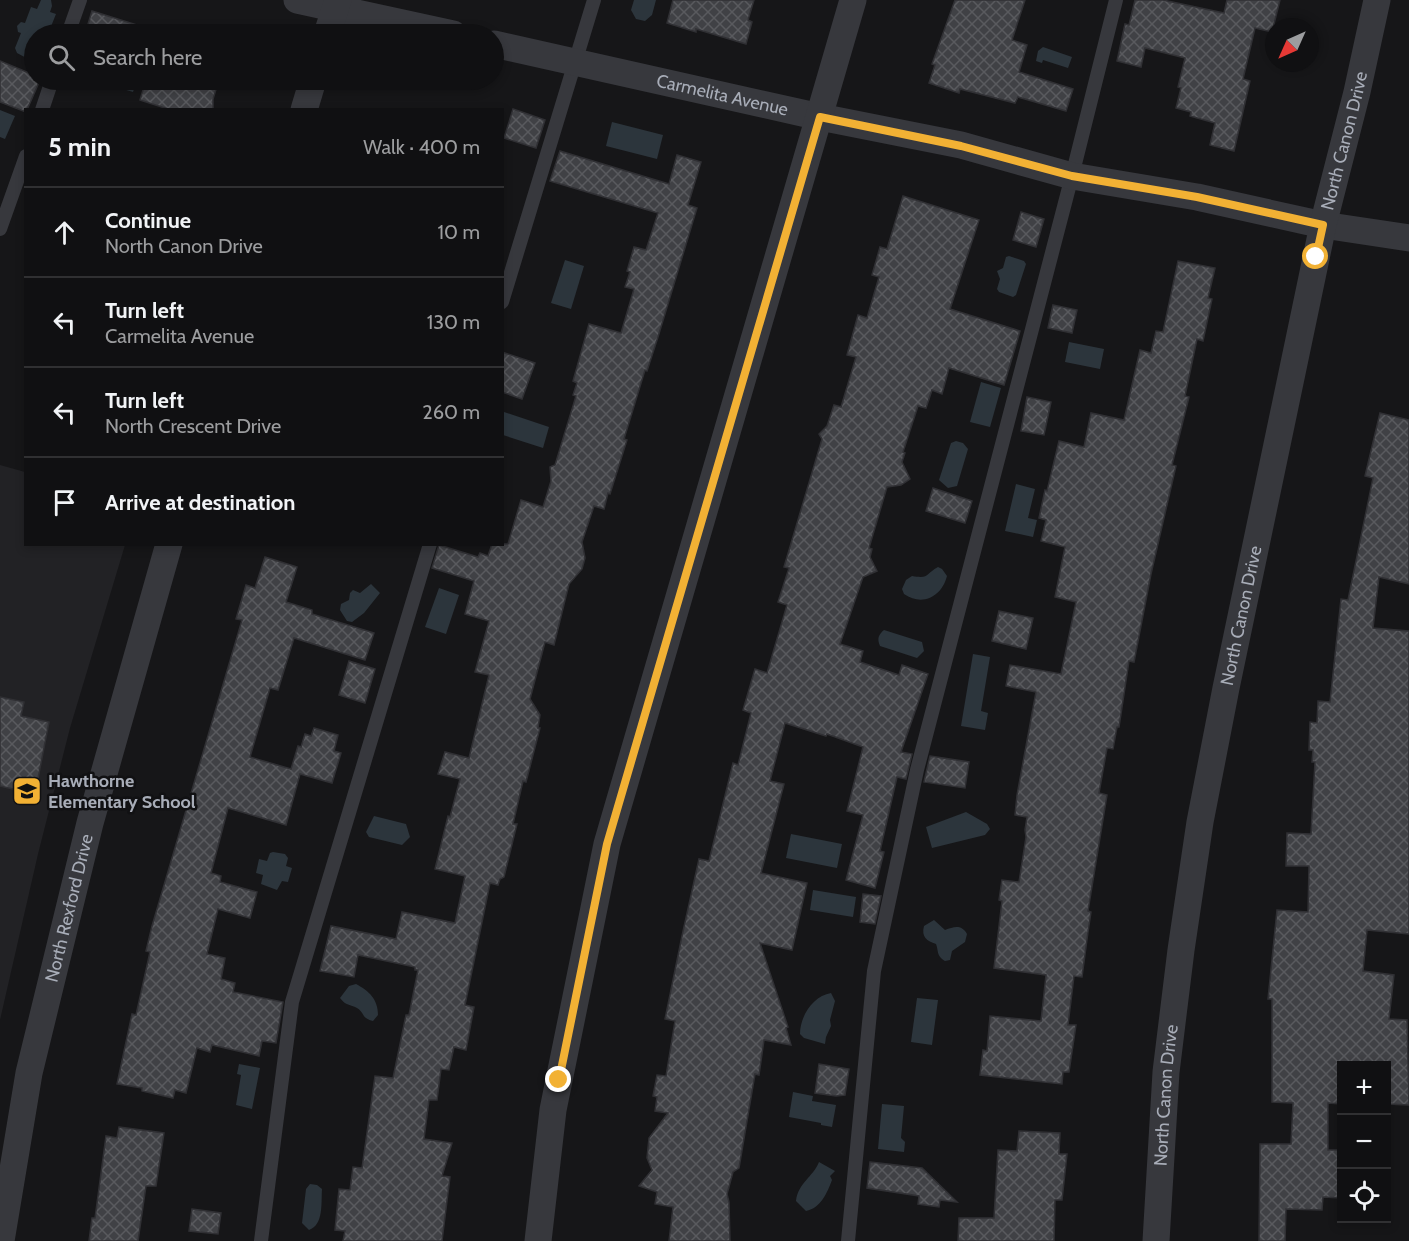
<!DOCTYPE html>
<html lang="en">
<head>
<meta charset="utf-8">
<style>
	body { margin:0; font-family:Cabin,sans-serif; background:#1e1e20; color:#f1f3f6 }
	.controls { position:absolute; right:18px; bottom:18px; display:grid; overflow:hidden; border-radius:0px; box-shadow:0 3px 9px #0003 }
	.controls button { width:54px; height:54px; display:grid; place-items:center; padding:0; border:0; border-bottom:2px solid #303032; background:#101012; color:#f1f3f6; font:30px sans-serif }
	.compass { position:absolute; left:1265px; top:18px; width:54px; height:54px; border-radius:50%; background:#101012; box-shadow:0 3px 9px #0003; rotate:225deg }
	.stop { position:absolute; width:18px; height:18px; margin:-14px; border:4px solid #f2b134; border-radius:50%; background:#fff }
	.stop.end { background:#f2b134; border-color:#fff; box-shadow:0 2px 6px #0008 }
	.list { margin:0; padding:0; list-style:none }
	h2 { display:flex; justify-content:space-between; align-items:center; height:78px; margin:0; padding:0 24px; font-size:26px }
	h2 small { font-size:20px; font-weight:400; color:#9c9d9f }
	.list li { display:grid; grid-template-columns:39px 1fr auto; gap:18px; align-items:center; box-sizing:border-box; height:90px; padding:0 24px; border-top:2px solid #303032 }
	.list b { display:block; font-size:22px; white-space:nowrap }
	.list p { margin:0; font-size:20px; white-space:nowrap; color:#9c9d9f }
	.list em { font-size:20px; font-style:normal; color:#9c9d9f }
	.icon { flex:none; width:33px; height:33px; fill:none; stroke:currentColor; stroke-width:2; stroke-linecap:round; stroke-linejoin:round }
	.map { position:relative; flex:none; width:1409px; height:1241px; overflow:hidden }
	.search { position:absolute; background:#101012; box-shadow:0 3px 9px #0003; left:24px; top:24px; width:480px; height:66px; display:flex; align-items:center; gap:15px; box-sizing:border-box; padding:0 21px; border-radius:33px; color:#9c9d9f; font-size:22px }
	.panel { position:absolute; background:#101012; box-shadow:0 3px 9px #0003; left:24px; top:108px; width:480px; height:438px; border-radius:0px }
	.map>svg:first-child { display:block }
	.built { fill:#222225 }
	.water { fill:#2c353c }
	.building { fill:url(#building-cross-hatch); stroke:#303034; stroke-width:1.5 }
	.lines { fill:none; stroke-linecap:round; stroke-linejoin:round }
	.service { stroke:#37383d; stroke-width:14 }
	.minor { stroke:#37383d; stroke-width:27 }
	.route { stroke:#f2b134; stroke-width:8 }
	.labels { text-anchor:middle; stroke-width:5; stroke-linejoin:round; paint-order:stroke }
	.street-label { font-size:18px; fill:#a8adb8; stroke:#111113 }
	.poi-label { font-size:18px; font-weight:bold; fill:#a8adb8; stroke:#111113; text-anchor:start }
</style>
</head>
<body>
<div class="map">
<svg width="1409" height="1241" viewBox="0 0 1409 1241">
	<defs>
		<pattern id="building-cross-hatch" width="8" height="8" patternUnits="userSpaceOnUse" patternTransform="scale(1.5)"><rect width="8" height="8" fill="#404145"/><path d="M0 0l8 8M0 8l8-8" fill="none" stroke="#595a5e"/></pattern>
	</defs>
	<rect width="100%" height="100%" fill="#161618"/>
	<path class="built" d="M 0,465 L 25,472 L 26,544 L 125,545 L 70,728 L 38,854 L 0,1020 Z"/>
	<g class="water">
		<path d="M 41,0 L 51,0 L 52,6 L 50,12 L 56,14 L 48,34 L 34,34 L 34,59 L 32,61 L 17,53 L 15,48 L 21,33 L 18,32 L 17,26 L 21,22 L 25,23 L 31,7 L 37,9 Z"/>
		<path d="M 634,0 L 656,0 L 652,15 L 645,21 L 636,19 L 631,10 Z"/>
		<path d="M 1043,47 L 1072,57 L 1068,68 L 1043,60 L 1042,63 L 1036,61 L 1038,51 Z"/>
		<path d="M 115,80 L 137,80 L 133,92 L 113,86 Z"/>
		<path d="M 0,110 L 15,116 L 5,139 L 0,137 Z"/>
		<path d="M 612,122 L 663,135 L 657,159 L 606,146 Z"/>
		<path d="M 1009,256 L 1024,261 L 1026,264 L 1016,295 L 1013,297 L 999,292 L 997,289 L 1000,279 L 997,271 L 1003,268 L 1006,257 Z"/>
		<path d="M 565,260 L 584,266 L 571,309 L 551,303 Z"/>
		<path d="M 1069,342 L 1104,349 L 1100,369 L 1065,362 Z"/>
		<path d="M 981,382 L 1001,388 L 990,427 L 970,422 Z"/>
		<path d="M 504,412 L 549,427 L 543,448 L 503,435 Z"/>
		<path d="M 956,441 L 963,443 L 968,449 L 957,486 L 948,488 L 939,480 L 951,443 Z"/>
		<path d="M 1016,484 L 1035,489 L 1028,518 L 1037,520 L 1033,537 L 1005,531 Z"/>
		<path d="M 938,567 L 942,569 L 947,576 C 942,596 923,607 904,594 L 902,589 L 906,580 L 912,576 C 930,579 925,574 938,567 Z"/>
		<path d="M 371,584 L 380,593 L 364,613 L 352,622 L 347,621 L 340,610 L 341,604 L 349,600 L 350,593 L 353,590 L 360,593 Z"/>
		<path d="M 439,588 L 459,595 L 446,634 L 425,627 Z"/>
		<path d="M 884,630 L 922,642 L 924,651 L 917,658 L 880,646 C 877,639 878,635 884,630 Z"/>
		<path d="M 973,654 L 990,657 L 981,711 L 988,713 L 985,730 L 961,726 Z"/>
		<path d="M 966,812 L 987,824 L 990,829 L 985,835 L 932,848 L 926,827 Z"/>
		<path d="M 374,816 L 406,824 L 410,837 L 402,845 L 369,837 L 366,832 Z"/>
		<path d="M 791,834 L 842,844 L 837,868 L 786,858 Z"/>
		<path d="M 273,852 L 285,854 L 288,858 L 286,866 L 292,868 L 288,882 L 282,881 L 277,890 L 261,884 L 263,875 L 256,873 L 259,859 L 267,861 L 270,853 Z"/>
		<path d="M 813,890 L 856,897 L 853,917 L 810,910 Z"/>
		<path d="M 934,920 L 945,930 C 954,927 961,924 967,934 L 965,942 L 952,951 L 950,960 L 945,961 C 936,955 939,952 936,944 C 927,941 921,937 924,926 Z"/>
		<path d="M 356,984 C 369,991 378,999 378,1015 L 373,1021 C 361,1018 365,1013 357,1008 C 350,1004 346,1006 340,998 L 349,986 Z"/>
		<path d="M 831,993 L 835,1001 L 830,1020 L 831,1026 L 826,1037 L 825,1044 L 804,1038 L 800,1034 C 800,1016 813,996 831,993 Z"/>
		<path d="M 917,998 L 938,1000 L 932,1045 L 911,1042 Z"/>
		<path d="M 239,1064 L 260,1068 L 252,1109 L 236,1105 L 241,1075 L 237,1074 Z"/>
		<path d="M 793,1092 L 813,1096 L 812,1101 L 836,1105 L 832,1127 L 821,1125 L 821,1123 L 789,1117 Z"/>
		<path d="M 882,1104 L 904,1106 L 901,1138 L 905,1142 L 904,1152 L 878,1149 Z"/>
		<path d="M 819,1162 L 835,1171 L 830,1176 L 832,1180 C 827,1193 821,1208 806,1211 L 796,1201 C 798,1183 813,1177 819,1162 Z"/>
		<path d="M 310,1184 L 317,1185 L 322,1189 C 321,1202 324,1225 309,1230 L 302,1223 L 306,1189 Z"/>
	</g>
	<g class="building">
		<path d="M 673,0 L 754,0 L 748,20 L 752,22 L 746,44 L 696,29 L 696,32 L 667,23 Z"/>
		<path d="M 955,0 L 1025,0 L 1012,40 L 1027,45 L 1019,72 L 1073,89 L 1066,111 L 1018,97 L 1015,103 L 960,89 L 959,93 L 929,83 L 935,65 L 932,64 Z"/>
		<path d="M 1135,0 L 1163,0 L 1224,13 L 1227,0 L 1280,0 L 1272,32 L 1255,28 L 1243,79 L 1250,81 L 1234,151 L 1210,145 L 1215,123 L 1190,116 L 1191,112 L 1176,108 L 1181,88 L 1178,87 L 1185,58 L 1145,48 L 1141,67 L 1117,61 L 1125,24 L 1129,25 Z"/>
		<path d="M 92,11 L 153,30 L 152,34 L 85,34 Z"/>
		<path d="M 0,61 L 34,75 L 34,80 L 40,80 L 26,112 L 0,102 Z"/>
		<path d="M 146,80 L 219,80 L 213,99 L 213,110 L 171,110 L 140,100 Z"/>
		<path d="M 513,109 L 545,120 L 536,148 L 504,138 Z"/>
		<path d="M 560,151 L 669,184 L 677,155 L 701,162 L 688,205 L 697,208 L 658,337 L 647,371 L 645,370 L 624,439 L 627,440 L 610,494 L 608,493 L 604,509 L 594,506 L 582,542 L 585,558 L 582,569 L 569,584 L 554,645 L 545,642 L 530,699 L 540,715 L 538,728 L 540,728 L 526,782 L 523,781 L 513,824 L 517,824 L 504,877 L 500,879 L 498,885 L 490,883 L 465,1005 L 474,1007 L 466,1050 L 454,1047 L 449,1070 L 441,1069 L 437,1100 L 429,1100 L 424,1139 L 452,1143 L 442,1176 L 450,1177 L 442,1241 L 343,1241 L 345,1231 L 335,1230 L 339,1189 L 350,1190 L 353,1167 L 362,1168 L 375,1076 L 393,1078 L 406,1015 L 409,1015 L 418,970 L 415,970 L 415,967 L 358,955 L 354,977 L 320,971 L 331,926 L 396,939 L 402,912 L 455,923 L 465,876 L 435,869 L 448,816 L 450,817 L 460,779 L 438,774 L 445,752 L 469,758 L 489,675 L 475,672 L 489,621 L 465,614 L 474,581 L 432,568 L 439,545 L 478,557 L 480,553 L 488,556 L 492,544 L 508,544 L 521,500 L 543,507 L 551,481 L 550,467 L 555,465 L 576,396 L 573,395 L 577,383 L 573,381 L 589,324 L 621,333 L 634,289 L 625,287 L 630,272 L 627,271 L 634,247 L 646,250 L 658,213 L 550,181 Z"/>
		<path d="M 903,196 L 979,220 L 950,309 L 1020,331 L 1004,385 L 949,368 L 942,394 L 932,390 L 926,408 L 918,406 L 903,452 L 905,453 L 902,462 L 910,479 L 901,485 L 887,487 L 869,548 L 872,549 L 870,557 L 877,571 L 863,577 L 840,644 L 863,651 L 860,662 L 899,675 L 902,665 L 928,674 L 901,752 L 912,754 L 906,779 L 897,777 L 880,851 L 884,852 L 875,888 L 846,880 L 863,815 L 847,811 L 863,747 L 827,734 L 826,736 L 785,723 L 770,781 L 784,784 L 761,873 L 807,883 L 792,950 L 760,943 L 788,1027 L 786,1028 L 791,1045 L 764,1040 L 759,1075 L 755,1074 L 739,1168 L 733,1172 L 727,1194 L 729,1202 L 730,1241 L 669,1241 L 673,1207 L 655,1204 L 657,1192 L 639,1186 L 652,1170 L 647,1158 L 649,1138 L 668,1113 L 655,1111 L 657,1097 L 653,1096 L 657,1075 L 666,1076 L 675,1021 L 665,1019 L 682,936 L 699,859 L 709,861 L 733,763 L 738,765 L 751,713 L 743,710 L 755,669 L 767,673 L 787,605 L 778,602 L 789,568 L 784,567 L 822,439 L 819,434 L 827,426 L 834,405 L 841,407 L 856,357 L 847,355 L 858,315 L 867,318 L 879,277 L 872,275 L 880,247 L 887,249 Z"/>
		<path d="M 1021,212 L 1044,219 L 1036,247 L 1013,240 Z"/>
		<path d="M 1178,261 L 1215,268 L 1208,298 L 1212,299 L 1203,341 L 1197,339 L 1185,396 L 1189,397 L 1172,465 L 1176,466 L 1151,574 L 1134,662 L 1129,661 L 1119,727 L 1117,727 L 1113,749 L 1107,748 L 1099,793 L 1107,795 L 1088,911 L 1091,912 L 1088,932 L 1082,977 L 1074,976 L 1068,1025 L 1076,1025 L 1069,1072 L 1063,1072 L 1062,1084 L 980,1075 L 983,1050 L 987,1051 L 990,1016 L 1041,1021 L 1046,975 L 994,968 L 1002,901 L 999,900 L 1002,880 L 1019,882 L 1026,837 L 1025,830 L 1027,817 L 1015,815 L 1017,795 L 1036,692 L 1006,686 L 1010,665 L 1061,674 L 1076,602 L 1055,597 L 1065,547 L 1041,541 L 1046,520 L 1039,518 L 1045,490 L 1047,491 L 1059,441 L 1084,447 L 1091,413 L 1124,420 L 1140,350 L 1151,353 L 1156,331 L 1163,332 Z"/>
		<path d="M 1053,305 L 1077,310 L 1072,333 L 1048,328 Z"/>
		<path d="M 502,352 L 535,363 L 522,399 L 502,392 Z"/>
		<path d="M 1027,397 L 1051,402 L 1044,435 L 1021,431 Z"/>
		<path d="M 1380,413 L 1409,420 L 1409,584 L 1379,577 L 1373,628 L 1409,631 L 1409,934 L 1367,930 L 1363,971 L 1394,975 L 1389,1019 L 1407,1020 L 1409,1105 L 1386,1104 L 1386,1065 L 1341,1065 L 1341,1104 L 1328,1103 L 1328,1150 L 1341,1150 L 1341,1198 L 1323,1197 L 1322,1210 L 1286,1209 L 1285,1241 L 1259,1241 L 1260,1144 L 1291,1144 L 1293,1103 L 1272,1102 L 1272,999 L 1268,999 L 1277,910 L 1308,912 L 1309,866 L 1286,866 L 1287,833 L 1311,834 L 1315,762 L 1312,762 L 1313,750 L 1309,750 L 1310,722 L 1317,723 L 1318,701 L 1330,702 L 1341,599 L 1348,600 L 1373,478 L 1365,476 Z"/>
		<path d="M 933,488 L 972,501 L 965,523 L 926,511 Z"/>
		<path d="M 265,557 L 297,567 L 286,602 L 312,610 L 312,614 L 374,633 L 365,660 L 294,638 L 278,690 L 270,688 L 250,757 L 291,769 L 298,746 L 301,747 L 305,734 L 311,736 L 314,728 L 338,735 L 334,751 L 341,753 L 332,783 L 300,774 L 286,825 L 228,808 L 211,873 L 221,876 L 220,882 L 257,892 L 250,918 L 218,909 L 207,954 L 225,958 L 221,979 L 235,983 L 233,992 L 283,1002 L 276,1043 L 262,1041 L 259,1056 L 212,1045 L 210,1052 L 197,1048 L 186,1093 L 175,1090 L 173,1098 L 142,1091 L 142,1088 L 117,1084 L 132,1014 L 136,1015 L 150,952 L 146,951 L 152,926 L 242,620 L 236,619 L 246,585 L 255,588 Z"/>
		<path d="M 999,611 L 1033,618 L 1026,649 L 992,641 Z"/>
		<path d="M 349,661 L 375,669 L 365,703 L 339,695 Z"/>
		<path d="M 0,697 L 24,702 L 21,716 L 49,722 L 35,794 L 0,786 Z"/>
		<path d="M 930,756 L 969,762 L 965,788 L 924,782 Z"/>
		<path d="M 863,894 L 881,896 L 875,924 L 860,922 Z"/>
		<path d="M 819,1064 L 849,1069 L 845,1095 L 836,1096 L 815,1093 Z"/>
		<path d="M 119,1127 L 164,1133 L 156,1186 L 146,1186 L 138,1241 L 89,1241 L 92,1218 L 95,1218 L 106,1136 L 117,1138 Z"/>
		<path d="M 1019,1131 L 1060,1133 L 1059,1154 L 1067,1154 L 1062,1200 L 1055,1200 L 1054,1241 L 958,1241 L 959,1218 L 994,1218 L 998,1150 L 1017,1151 Z"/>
		<path d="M 870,1162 L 922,1168 L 957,1202 L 940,1200 L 939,1207 L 918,1204 L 919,1196 L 867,1188 Z"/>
		<path d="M 192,1209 L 221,1213 L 218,1234 L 189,1231 Z"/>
	</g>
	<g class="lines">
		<g class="service">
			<path d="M 68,34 L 80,0"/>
			<path d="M 42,110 L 52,80"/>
			<path d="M 0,229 L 26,156"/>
			<path d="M 502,302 L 594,0"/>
			<path d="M 261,1241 L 292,1002 L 430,544"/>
			<path d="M 848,1241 L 874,971 L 917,770 L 1072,176 L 1116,0"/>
		</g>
		<g class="minor">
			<path d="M 297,0 L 453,34"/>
			<path d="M 327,34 L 338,0"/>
			<path id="s1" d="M 494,44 L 820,117 L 961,145 L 1072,176 L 1197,197 L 1323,225 L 1409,238"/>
			<path d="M 304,110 L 313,80"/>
			<path id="s2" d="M 1,1241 L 29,1073 L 90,823 L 169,544"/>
			<path d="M 538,1241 L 553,1110 L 607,844 L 853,0"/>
			<path id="s3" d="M 1156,1241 L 1166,1072 L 1181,950 L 1200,822 L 1226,688 L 1323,225 L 1357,92 L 1377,0"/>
		</g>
	</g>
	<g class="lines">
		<path class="route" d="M 559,1080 L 607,844 L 820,117 L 961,146 L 1072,176 L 1197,197 L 1323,225 L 1316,257"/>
	</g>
	<defs>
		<g id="school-square" transform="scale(1.5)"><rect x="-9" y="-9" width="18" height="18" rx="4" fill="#f2b134" stroke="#111113"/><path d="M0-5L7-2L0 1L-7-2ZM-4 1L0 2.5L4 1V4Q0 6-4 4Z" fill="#111"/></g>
	</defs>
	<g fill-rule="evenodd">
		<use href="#school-square" x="27" y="791"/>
	</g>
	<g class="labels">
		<g class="street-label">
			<text dy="6" stroke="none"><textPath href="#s1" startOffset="234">Carmelita Avenue</textPath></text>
			<text dy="6" stroke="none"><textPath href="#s3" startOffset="1118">North Canon Drive</textPath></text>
			<text dy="6" stroke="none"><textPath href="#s3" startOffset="632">North Canon Drive</textPath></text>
			<text dy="6" stroke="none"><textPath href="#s2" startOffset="340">North Rexford Drive</textPath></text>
			<text dy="6" stroke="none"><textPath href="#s3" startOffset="146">North Canon Drive</textPath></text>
		</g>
		<g class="poi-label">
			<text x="48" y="787">Hawthorne<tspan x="48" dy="21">Elementary School</tspan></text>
		</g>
	</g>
</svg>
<div class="controls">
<button>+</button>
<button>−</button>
<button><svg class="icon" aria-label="locate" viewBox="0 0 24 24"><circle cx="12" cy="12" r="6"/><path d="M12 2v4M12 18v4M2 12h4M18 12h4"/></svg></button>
</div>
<svg class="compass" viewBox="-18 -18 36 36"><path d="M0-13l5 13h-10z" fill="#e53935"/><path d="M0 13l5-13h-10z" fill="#9c9d9f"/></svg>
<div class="stop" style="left:1316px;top:257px"></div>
<div class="stop end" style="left:559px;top:1080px"></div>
<div class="search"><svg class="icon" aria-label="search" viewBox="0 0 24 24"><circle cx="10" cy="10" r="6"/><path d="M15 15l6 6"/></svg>Search here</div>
<section class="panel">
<h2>5 min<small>Walk · 400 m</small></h2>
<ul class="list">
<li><svg class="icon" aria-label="ahead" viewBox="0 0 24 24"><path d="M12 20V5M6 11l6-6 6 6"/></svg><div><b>Continue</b><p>North Canon Drive</p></div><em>10 m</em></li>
<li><svg class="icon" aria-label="left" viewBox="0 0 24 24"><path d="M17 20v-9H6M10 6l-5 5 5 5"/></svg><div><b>Turn left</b><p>Carmelita Avenue</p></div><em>130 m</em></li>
<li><svg class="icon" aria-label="left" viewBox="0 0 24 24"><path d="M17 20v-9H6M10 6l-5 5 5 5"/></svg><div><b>Turn left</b><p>North Crescent Drive</p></div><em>260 m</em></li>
<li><svg class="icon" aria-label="arrive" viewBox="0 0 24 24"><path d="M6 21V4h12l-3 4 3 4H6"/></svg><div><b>Arrive at destination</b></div></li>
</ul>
</section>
</div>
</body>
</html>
